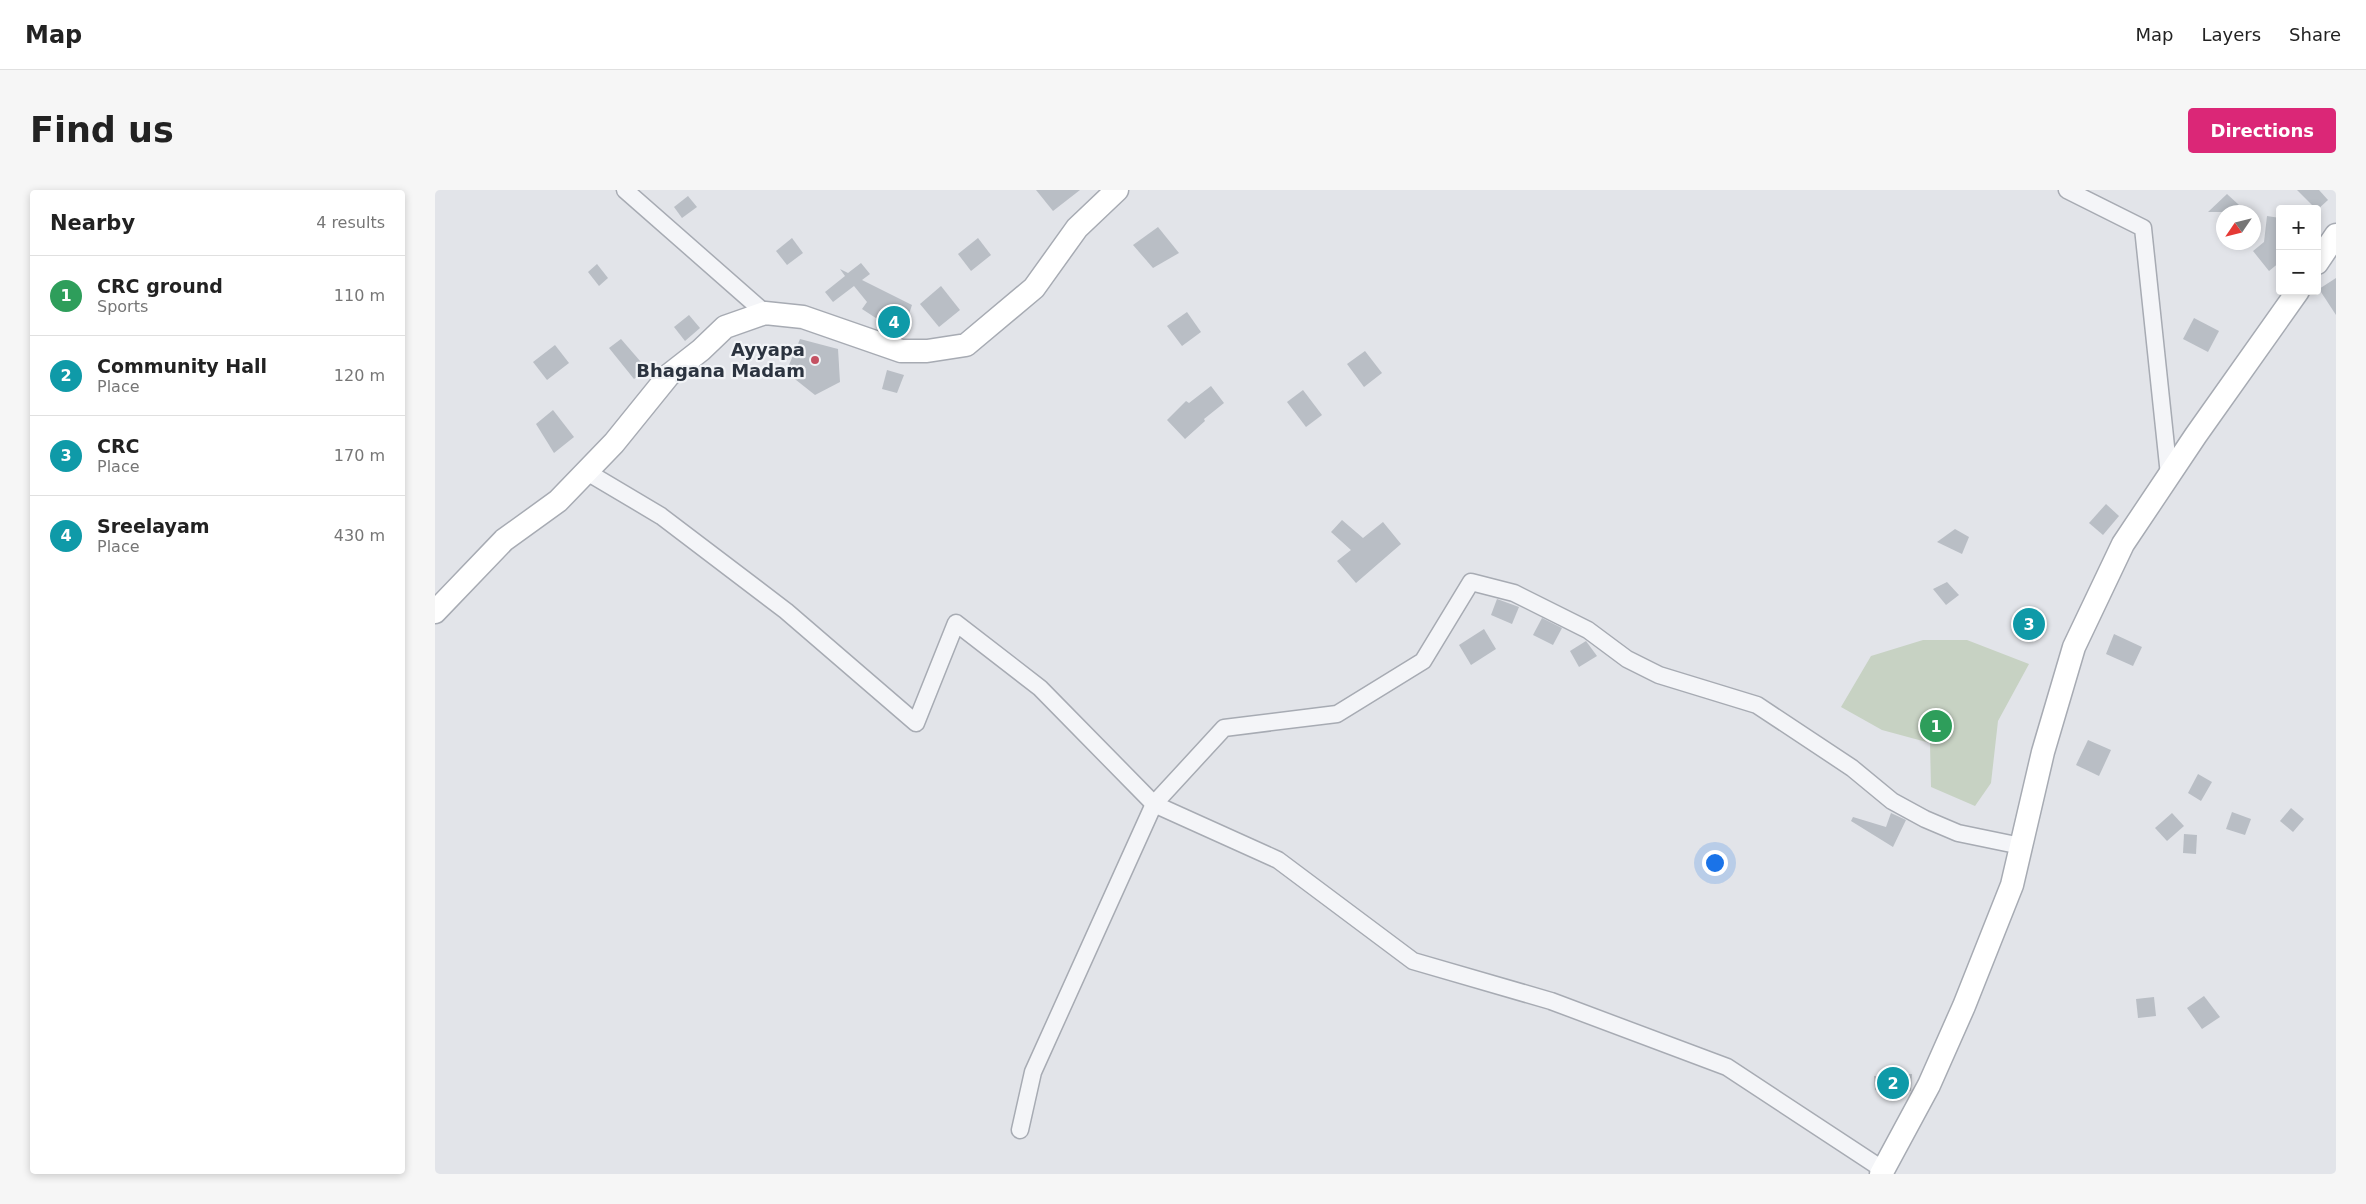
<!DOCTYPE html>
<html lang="en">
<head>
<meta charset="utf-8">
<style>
	body { margin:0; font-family:"DejaVu Sans",sans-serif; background:#f6f6f6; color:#222 }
	.controls { position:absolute; right:15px; top:15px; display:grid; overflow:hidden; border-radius:5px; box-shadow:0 2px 8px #0003 }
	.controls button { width:45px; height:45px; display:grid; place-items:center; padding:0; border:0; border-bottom:1px solid #e0e0e0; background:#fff; color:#222; font:25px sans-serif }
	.compass { position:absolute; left:1781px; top:15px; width:45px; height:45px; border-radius:50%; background:#fff; box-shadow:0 2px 8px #0003; rotate:235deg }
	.you { position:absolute; left:1279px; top:672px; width:18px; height:18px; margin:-12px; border:4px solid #fff; border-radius:50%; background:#1a73e8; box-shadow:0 0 0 8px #1a73e833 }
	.badge { display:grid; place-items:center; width:32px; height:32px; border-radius:50%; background:#db2777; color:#fff; font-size:16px; font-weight:700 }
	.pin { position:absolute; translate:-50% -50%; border:2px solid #fff; box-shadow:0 1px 5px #0006 }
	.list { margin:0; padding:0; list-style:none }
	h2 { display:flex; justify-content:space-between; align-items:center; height:65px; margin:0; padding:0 20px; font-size:21px }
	h2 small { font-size:16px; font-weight:400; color:#767676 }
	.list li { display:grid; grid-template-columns:32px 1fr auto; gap:15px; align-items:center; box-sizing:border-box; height:80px; padding:0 20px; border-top:1px solid #e0e0e0 }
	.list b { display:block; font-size:19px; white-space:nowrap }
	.list p { margin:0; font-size:16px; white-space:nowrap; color:#767676 }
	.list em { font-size:16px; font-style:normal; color:#767676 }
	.map { position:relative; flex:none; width:1901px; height:984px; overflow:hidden; border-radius:5px }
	header { display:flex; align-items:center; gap:30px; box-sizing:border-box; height:70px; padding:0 25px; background:#fff; border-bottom:1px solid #e0e0e0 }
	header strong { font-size:24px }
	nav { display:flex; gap:28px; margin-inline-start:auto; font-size:18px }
	.intro { display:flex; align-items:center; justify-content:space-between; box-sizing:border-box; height:120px; padding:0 30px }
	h1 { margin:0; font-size:35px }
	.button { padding:12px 22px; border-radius:5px; background:#db2777; color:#fff; font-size:18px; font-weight:700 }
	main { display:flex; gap:30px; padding:0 30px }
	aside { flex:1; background:#fff; border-radius:5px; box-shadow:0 2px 8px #0003 }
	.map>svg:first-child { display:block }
	.green { fill:#c7d2c3 }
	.building { fill:#b9bec5 }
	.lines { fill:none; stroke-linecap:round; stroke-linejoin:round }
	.street-casing { stroke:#a7abb3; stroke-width:19 }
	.secondary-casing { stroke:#a7abb3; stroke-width:25 }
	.street { stroke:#f4f5f8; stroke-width:16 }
	.secondary { stroke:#fff; stroke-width:22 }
	.poi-dot { fill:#c45162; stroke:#f1f3f6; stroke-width:2 }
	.labels { text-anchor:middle; stroke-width:4.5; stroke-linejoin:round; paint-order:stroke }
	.poi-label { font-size:18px; font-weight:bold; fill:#2b333f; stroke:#f1f3f6; text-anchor:end }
</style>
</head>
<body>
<header>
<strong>Map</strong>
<nav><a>Map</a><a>Layers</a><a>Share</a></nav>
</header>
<div class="intro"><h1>Find us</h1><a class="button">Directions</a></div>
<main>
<aside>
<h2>Nearby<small>4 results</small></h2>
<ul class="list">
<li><span class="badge" style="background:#2e9e5b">1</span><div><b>CRC ground</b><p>Sports</p></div><em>110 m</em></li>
<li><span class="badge" style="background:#0f9aa8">2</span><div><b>Community Hall</b><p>Place</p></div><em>120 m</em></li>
<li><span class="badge" style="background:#0f9aa8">3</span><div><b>CRC</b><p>Place</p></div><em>170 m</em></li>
<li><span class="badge" style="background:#0f9aa8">4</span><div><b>Sreelayam</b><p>Place</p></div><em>430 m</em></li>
</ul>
</aside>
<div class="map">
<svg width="1901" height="984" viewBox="0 0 1901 984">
	<rect width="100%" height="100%" fill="#e2e4e9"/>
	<path class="green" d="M 1488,450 L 1532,450 L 1594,474 L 1563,531 L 1556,593 L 1540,616 L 1496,597 L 1495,553 L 1447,540 L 1406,517 L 1436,466 Z"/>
	<g class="building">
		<path d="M 601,0 L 645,0 L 618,21 Z"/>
		<path d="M 1862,0 L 1884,0 L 1893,10 L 1882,20 Z"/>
		<path d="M 1792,4 L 1804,15 L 1796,22 L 1773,22 Z"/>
		<path d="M 253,6 L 262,17 L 247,28 L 239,17 Z"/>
		<path d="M 1832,26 L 1845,28 L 1842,61 L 1845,64 L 1845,72 L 1834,81 L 1818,61 L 1829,52 Z"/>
		<path d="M 723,37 L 744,63 L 718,78 L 698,55 Z"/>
		<path d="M 357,48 L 368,63 L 352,75 L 341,61 Z"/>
		<path d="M 543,48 L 556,65 L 536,81 L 523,64 Z"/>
		<path d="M 426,73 L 435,84 L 427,90 L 477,115 L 467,145 L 427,119 L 432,112 L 419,96 L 398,112 L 390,102 L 410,86 L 405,79 L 413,83 Z"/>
		<path d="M 162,74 L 173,88 L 164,96 L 153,82 Z"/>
		<path d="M 1901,88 L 1901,125 L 1884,99 Z"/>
		<path d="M 506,96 L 525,120 L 504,137 L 485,114 Z"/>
		<path d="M 752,122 L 766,142 L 747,156 L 732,136 Z"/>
		<path d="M 254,125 L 265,138 L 250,151 L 239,137 Z"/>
		<path d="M 1759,128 L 1784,141 L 1773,162 L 1748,149 Z"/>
		<path d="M 186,149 L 212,179 L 199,189 L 174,158 Z"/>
		<path d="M 365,149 L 403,159 L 405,192 L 380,205 L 351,182 Z"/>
		<path d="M 120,155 L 134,173 L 112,190 L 98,172 Z"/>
		<path d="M 930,161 L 947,183 L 929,197 L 912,174 Z"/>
		<path d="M 452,180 L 469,185 L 462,203 L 447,199 Z"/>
		<path d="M 776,196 L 789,213 L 769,229 L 770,231 L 750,249 L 732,230 L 751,211 L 754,213 Z"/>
		<path d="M 868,200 L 887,225 L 871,237 L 852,212 Z"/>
		<path d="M 118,220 L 139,247 L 119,263 L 101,234 Z"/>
		<path d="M 1671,314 L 1684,326 L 1668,345 L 1654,333 Z"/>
		<path d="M 907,330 L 928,348 L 948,332 L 966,354 L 921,393 L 902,371 L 916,360 L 896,342 Z"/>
		<path d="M 1520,339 L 1534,347 L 1527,364 L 1502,352 Z"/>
		<path d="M 1512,392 L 1524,405 L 1511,415 L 1498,399 Z"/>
		<path d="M 1062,409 L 1084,417 L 1077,434 L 1056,425 Z"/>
		<path d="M 1586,423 L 1606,430 L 1601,446 L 1581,439 Z"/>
		<path d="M 1107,428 L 1127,438 L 1118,455 L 1098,445 Z"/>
		<path d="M 1049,439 L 1061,459 L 1036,475 L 1024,455 Z"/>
		<path d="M 1679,444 L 1707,457 L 1698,476 L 1671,464 Z"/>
		<path d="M 1151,451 L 1162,466 L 1144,477 L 1135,461 Z"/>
		<path d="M 1653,550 L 1676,560 L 1664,586 L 1641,575 Z"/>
		<path d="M 1763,584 L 1777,592 L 1766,611 L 1753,603 Z"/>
		<path d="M 1856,618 L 1869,629 L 1858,642 L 1845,631 Z"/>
		<path d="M 1797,622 L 1816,629 L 1810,645 L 1791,639 Z"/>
		<path d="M 1456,623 L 1471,630 L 1458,657 L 1416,631 L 1418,627 L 1451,637 Z"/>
		<path d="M 1737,623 L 1749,636 L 1732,651 L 1720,638 Z"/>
		<path d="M 1749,644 L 1762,645 L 1761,664 L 1748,663 Z"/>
		<path d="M 1769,806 L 1785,827 L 1767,839 L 1752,818 Z"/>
		<path d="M 1719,807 L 1721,826 L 1703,828 L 1701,809 Z"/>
		<path d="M 1477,884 L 1476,901 L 1457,903 L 1440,900 L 1439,886 Z"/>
	</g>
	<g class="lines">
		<g class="street-casing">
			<g id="street">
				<path d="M 190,0 L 330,123"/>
				<path d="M 1632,0 L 1708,38 L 1734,285"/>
				<path d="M 152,282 L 226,326 L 351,421 L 481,533 L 521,433 L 605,498 L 719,614 L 843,670 L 978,771 L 1116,811 L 1292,877 L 1447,979"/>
				<path d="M 585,940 L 598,882 L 719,614 L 789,538 L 902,524 L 988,471 L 1036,392 L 1079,403 L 1153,440 L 1192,469 L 1224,485 L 1322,515 L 1417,578 L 1457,611 L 1490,629 L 1523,643 L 1586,656"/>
			</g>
		</g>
		<g class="secondary-casing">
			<g id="secondary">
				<path d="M 1882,73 L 1901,45"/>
				<path d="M 0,422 L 69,350 L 123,311 L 179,253 L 234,185 L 266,160 L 290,137 L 330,123 L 368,127 L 466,161 L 492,161 L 531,155 L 599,98 L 642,38 L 682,0"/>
				<path d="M 1446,984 L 1494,895 L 1529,816 L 1577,695 L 1608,562 L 1639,457 L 1688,354 L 1761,245 L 1863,101"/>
			</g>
		</g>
		<use href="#street" class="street"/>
		<use href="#secondary" class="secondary"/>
	</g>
	<circle class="poi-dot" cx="380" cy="170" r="5"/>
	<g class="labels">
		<g class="poi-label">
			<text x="370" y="166">Ayyapa<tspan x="370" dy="21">Bhagana Madam</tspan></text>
		</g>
	</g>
</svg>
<div class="controls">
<button>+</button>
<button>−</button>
</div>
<svg class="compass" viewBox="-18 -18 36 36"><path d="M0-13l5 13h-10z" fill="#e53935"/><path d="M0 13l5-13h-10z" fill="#767676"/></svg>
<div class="you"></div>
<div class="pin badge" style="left:1501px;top:536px;background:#2e9e5b">1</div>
<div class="pin badge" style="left:1458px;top:893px;background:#0f9aa8">2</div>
<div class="pin badge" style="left:1594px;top:434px;background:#0f9aa8">3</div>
<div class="pin badge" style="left:459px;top:132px;background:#0f9aa8">4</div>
</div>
</main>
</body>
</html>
